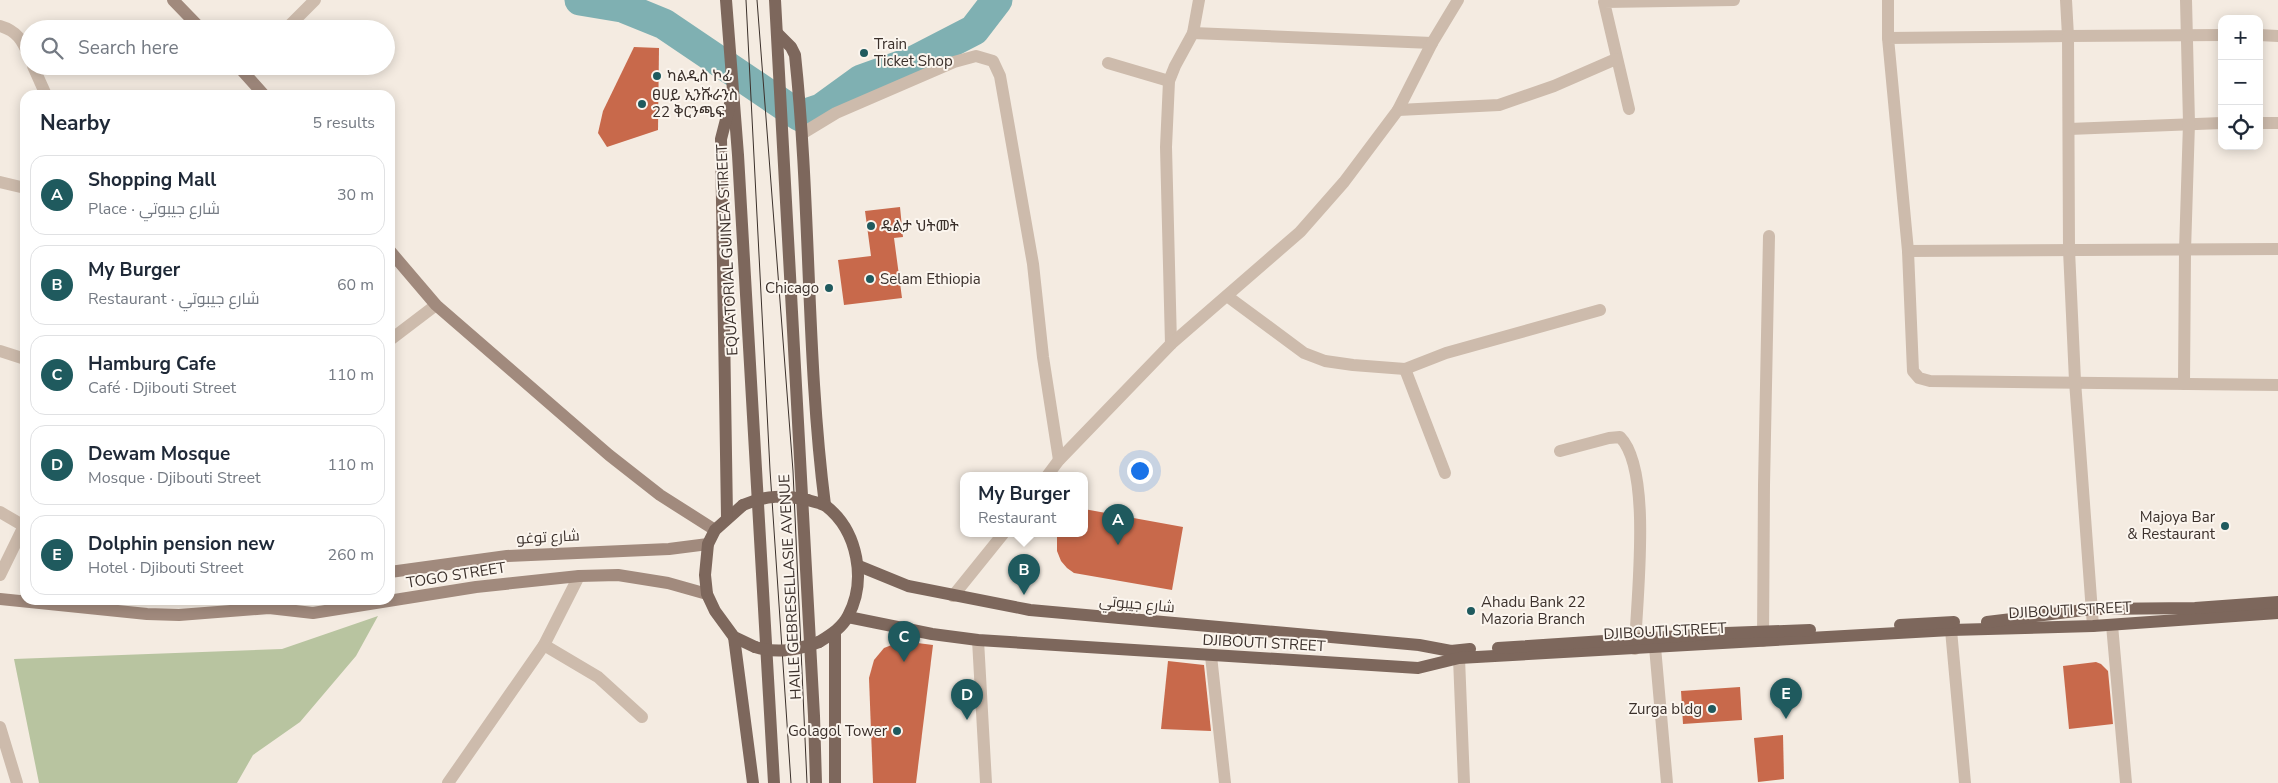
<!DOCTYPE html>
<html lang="en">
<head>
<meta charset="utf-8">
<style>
	body { margin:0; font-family:"Nunito Sans",Cairo,"Noto Sans Ethiopic",sans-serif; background:#f6f6f7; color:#1f2937 }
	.controls { position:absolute; right:15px; top:15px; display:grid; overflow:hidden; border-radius:10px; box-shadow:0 2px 12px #0003 }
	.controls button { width:45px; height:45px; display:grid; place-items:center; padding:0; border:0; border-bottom:1px solid #e0e1e3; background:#fff; color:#1f2937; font:25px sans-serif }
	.you { position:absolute; left:1139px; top:470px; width:18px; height:18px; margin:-12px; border:4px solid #fff; border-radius:50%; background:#1a73e8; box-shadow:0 0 0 8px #1a73e833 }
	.badge { display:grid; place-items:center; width:32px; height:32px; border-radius:50%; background:#1f5a5e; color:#fff; font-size:16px; font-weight:700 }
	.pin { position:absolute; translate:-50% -41px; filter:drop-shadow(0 1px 2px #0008) }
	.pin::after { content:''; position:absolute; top:26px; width:18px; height:15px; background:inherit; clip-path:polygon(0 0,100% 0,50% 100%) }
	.popup { position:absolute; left:960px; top:472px; width:128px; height:65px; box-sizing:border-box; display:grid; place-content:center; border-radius:10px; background:#fff; filter:drop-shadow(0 1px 4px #0005); font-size:16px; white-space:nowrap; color:#747a83 }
	.popup b { font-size:19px; color:#1f2937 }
	.popup::after { content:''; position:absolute; left:50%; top:100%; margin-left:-10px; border:10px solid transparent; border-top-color:#fff }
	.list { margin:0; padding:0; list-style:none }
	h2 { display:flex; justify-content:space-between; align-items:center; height:65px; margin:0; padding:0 20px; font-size:21px }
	h2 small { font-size:16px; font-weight:400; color:#747a83 }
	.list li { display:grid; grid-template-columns:32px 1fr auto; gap:15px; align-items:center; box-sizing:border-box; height:80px; margin:0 10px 10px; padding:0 10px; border:1px solid #e0e1e3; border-radius:15px }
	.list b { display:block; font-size:19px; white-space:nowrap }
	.list p { margin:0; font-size:16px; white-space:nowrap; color:#747a83 }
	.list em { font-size:16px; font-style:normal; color:#747a83 }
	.icon { flex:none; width:28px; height:28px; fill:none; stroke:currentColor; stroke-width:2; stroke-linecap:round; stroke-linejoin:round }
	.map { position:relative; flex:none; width:2278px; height:783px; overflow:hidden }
	.search { position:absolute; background:#fff; box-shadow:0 2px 12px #0003; left:20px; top:20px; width:375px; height:55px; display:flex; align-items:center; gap:12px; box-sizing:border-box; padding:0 18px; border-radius:28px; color:#747a83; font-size:19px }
	.panel { position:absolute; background:#fff; box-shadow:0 2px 12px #0003; left:20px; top:90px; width:375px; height:515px; border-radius:15px }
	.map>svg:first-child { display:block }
	.green { fill:#b8c4a0 }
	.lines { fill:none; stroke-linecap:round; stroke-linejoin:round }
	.river { stroke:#7fb0b2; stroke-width:31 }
	.building { fill:#c8694b }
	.street { stroke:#cdbbac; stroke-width:12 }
	.secondary { stroke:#a18a7d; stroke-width:12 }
	.primary { stroke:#7d675c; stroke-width:12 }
	.tram { stroke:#3b302b; stroke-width:1 }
	.primary-bridge { stroke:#7d675c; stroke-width:12 }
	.poi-dot { fill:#1f5a5e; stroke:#fbf5ee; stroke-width:2 }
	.labels { text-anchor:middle; stroke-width:4; stroke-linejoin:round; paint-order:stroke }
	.poi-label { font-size:15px; fill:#3b302b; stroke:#fbf5ee; text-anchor:start }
	.street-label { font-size:15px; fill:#3b302b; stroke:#fbf5ee }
</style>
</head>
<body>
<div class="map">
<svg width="2278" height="783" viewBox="0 0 2278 783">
	<rect width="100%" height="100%" fill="#f4ebe1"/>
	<path class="green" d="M 378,616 L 356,656 L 300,722 L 253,755 L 237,783 L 39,783 L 14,659 L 282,649 Z"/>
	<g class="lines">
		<path class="river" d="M 580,0 L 622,7 L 664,24 L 800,116 L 821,109 L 861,80 L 914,61 L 974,30 L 997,0"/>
	</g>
	<g class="building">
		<path d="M 634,47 L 659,48 L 658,130 L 607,147 L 598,133 L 603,111 Z"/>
		<path d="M 900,207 L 903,237 L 894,238 L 902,298 L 844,305 L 838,260 L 871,256 L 865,211 Z"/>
		<path d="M 1084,509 L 1183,527 L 1172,590 L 1074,573 L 1067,568 L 1061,561 L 1057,551 L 1057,534 L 1084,534 Z"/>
		<path d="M 902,641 L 933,645 L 916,783 L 873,783 L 869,678 L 874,660 L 884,648 Z"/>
		<path d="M 1168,661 L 1204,665 L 1211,731 L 1161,729 Z"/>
		<path d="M 2096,662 L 2101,664 L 2108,671 L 2113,724 L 2069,729 L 2063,666 Z"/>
		<path d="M 1740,687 L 1742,720 L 1683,724 L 1681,691 Z"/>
		<path d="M 1783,735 L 1784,779 L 1758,782 L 1754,738 Z"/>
	</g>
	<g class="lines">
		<g class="street">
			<path d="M 2066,0 L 2068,36 L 1888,38 L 1908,251 L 1913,371 L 1919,378 L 1930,381 L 2278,385"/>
			<path d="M 0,26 C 17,31 22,40 29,56"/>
			<path d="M 286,29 L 315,0"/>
			<path d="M 1193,33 L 1432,43"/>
			<path d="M 2259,35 L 2278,36"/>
			<path d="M 1888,38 L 1888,0"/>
			<path d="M 1108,63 L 1169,81"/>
			<path d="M 33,66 L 46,95"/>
			<path d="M 1629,109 L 1604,2 L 1734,0"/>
			<path d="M 1398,110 L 1499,105 L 1554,86 L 1616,59"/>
			<path d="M 2259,123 L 2278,123"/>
			<path d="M 2069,129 L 2222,123"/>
			<path d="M 803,133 L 836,113 L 954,62 L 976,56 L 993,61 L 1000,76 L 1033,264 L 1043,357 L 1059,460"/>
			<path d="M 0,182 L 25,188"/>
			<path d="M 1908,251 L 2278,249"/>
			<path d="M 1227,296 L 1304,353 L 1325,361 L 1353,365 L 1405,369 L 1446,353 L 1600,310"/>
			<path d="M 390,340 L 436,305"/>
			<path d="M 1171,344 L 1166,147 L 1169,81 L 1175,66 L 1193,33 L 1199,0"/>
			<path d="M 0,351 L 25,359"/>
			<path d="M 1405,369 L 1445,473"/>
			<path d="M 2184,384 L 2185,251 L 2189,123 L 2186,0"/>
			<path d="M 1560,451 L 1609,438 L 1620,437 C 1653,470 1636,601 1635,649"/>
			<path d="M 1047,476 L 1059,460 L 1171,344 L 1300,232 L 1344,182 L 1398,110 L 1432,43 L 1458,0"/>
			<path d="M 0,512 L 24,526 L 0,575"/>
			<path d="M 953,596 L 1003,534"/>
			<path d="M 2112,625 L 2126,783"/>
			<path d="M 2093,626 L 2075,381 L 2069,250 L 2068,36 L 2222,35"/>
			<path d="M 1951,630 L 1965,783"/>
			<path d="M 978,640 L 986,783"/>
			<path d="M 1763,641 L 1764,485 L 1769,236"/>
			<path d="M 544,645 L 598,677 L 642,717"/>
			<path d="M 1655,647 L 1667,783"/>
			<path d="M 1211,656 L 1225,783"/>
			<path d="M 1459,658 L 1464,783"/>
			<path d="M 0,727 L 17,783"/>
			<path d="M 448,783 L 544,645 L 579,576"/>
		</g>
		<g class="secondary">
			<path d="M 173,0 L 201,29"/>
			<path d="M 238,66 L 264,95"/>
			<path d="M 390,251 L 436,305 L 609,455 L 660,495 L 715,530"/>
			<path d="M 390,572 L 507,556 L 669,549 L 708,544"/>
			<path d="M 0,599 L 147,614 L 179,615 L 269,608 L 313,613 L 476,587 L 579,576 L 618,575 L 668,583 L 707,594"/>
		</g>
		<g class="primary">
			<path d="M 726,0 L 738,155 L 774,783"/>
			<path d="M 775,0 L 814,716 L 816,783"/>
			<path d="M 777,33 L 791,47 L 795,55 C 811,205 806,356 825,505"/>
			<path d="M 808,500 C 813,502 821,503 826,506 C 858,531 867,581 848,616 C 842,628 830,635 819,642"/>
			<path d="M 743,505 L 715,530 L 708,544 L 705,575 L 707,594 L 715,611 L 734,637 L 755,647"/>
			<path d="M 727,517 L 721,139 L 730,104"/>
			<path d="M 859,566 L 908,586 L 1030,610 L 1419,645 L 1451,651 L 1470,649"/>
			<path d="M 848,617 L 932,634 L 978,640 L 1418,668 L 1459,658 L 1951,630 L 2093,626 L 2278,613"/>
			<path d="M 1987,622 L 2092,609 L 2195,608 L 2278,602"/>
			<path d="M 1900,625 L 1954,622"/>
			<path d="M 835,632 L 835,783"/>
			<path d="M 734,637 L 753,783"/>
			<path d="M 1498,648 L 1726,633 L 1810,630"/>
		</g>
		<g class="tram">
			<path d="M 746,0 L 770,470 L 791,783"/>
			<path d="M 757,0 L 793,471 L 807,783"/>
		</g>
		<g class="primary-bridge">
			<path d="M 743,505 C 766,495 784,495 808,500"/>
			<path d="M 755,647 C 778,654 797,650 819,642"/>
		</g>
	</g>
	<g class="poi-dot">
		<circle cx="864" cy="53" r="5"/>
		<circle cx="657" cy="76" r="5"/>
		<circle cx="642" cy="104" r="5"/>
		<circle cx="871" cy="226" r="5"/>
		<circle cx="870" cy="279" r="5"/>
		<circle cx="829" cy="288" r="5"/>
		<circle cx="2225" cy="526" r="5"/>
		<circle cx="1471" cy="611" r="5"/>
		<circle cx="1712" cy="709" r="5"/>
		<circle cx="897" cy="731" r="5"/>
	</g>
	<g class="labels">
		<g class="poi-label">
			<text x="874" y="49">Train<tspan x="874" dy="17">Ticket Shop</tspan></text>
			<text x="667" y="81">ካልዲስ ኮፊ</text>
			<text x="652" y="100">ፀሀይ ኢንሹራንስ<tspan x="652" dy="17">22 ቅርንጫፍ</tspan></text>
			<text x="881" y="231">ዴልታ ህትመት</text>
			<text x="880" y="284">Selam Ethiopia</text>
			<text x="819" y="293" text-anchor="end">Chicago</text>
			<text x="2215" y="522" text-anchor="end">Majoya Bar<tspan x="2215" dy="17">&amp; Restaurant</tspan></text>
			<text x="1481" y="607">Ahadu Bank 22<tspan x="1481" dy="17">Mazoria Branch</tspan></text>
			<text x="1702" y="714" text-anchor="end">Zurga bldg</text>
			<text x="887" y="736" text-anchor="end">Golagol Tower</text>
		</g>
		<g class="street-label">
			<text transform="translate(727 250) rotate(-93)" y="5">EQUATORIAL GUINEA STREET</text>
			<text transform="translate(548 537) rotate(-3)" y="5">شارع توغو</text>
			<text transform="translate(456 575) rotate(-9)" y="5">TOGO STREET</text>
			<text transform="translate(790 587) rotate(-93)" y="5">HAILE GEBRESELLASIE AVENUE</text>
			<text transform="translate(1137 604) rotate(5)" y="5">شارع جيبوتي</text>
			<text transform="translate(2070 610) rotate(-3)" y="5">DJIBOUTI STREET</text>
			<text transform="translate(1665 631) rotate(-3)" y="5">DJIBOUTI STREET</text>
			<text transform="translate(1264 643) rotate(3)" y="5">DJIBOUTI STREET</text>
		</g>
	</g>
</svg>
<div class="controls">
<button>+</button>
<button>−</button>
<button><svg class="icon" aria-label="locate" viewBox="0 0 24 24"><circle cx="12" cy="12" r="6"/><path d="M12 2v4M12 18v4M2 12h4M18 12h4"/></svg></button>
</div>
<div class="you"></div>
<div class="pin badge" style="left:1118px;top:545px">A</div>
<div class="pin badge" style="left:1024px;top:595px">B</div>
<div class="popup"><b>My Burger</b>Restaurant</div>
<div class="pin badge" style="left:904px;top:662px">C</div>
<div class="pin badge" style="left:967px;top:720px">D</div>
<div class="pin badge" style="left:1786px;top:719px">E</div>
<div class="search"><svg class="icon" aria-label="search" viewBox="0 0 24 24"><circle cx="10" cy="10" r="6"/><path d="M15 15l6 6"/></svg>Search here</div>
<section class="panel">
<h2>Nearby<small>5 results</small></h2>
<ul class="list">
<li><span class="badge">A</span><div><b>Shopping Mall</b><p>Place · شارع جيبوتي</p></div><em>30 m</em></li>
<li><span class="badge">B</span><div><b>My Burger</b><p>Restaurant · شارع جيبوتي</p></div><em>60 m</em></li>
<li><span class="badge">C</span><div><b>Hamburg Cafe</b><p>Café · Djibouti Street</p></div><em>110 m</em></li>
<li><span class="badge">D</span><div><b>Dewam Mosque</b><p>Mosque · Djibouti Street</p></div><em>110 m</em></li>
<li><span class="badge">E</span><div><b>Dolphin pension new</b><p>Hotel · Djibouti Street</p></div><em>260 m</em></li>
</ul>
</section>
</div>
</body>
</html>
